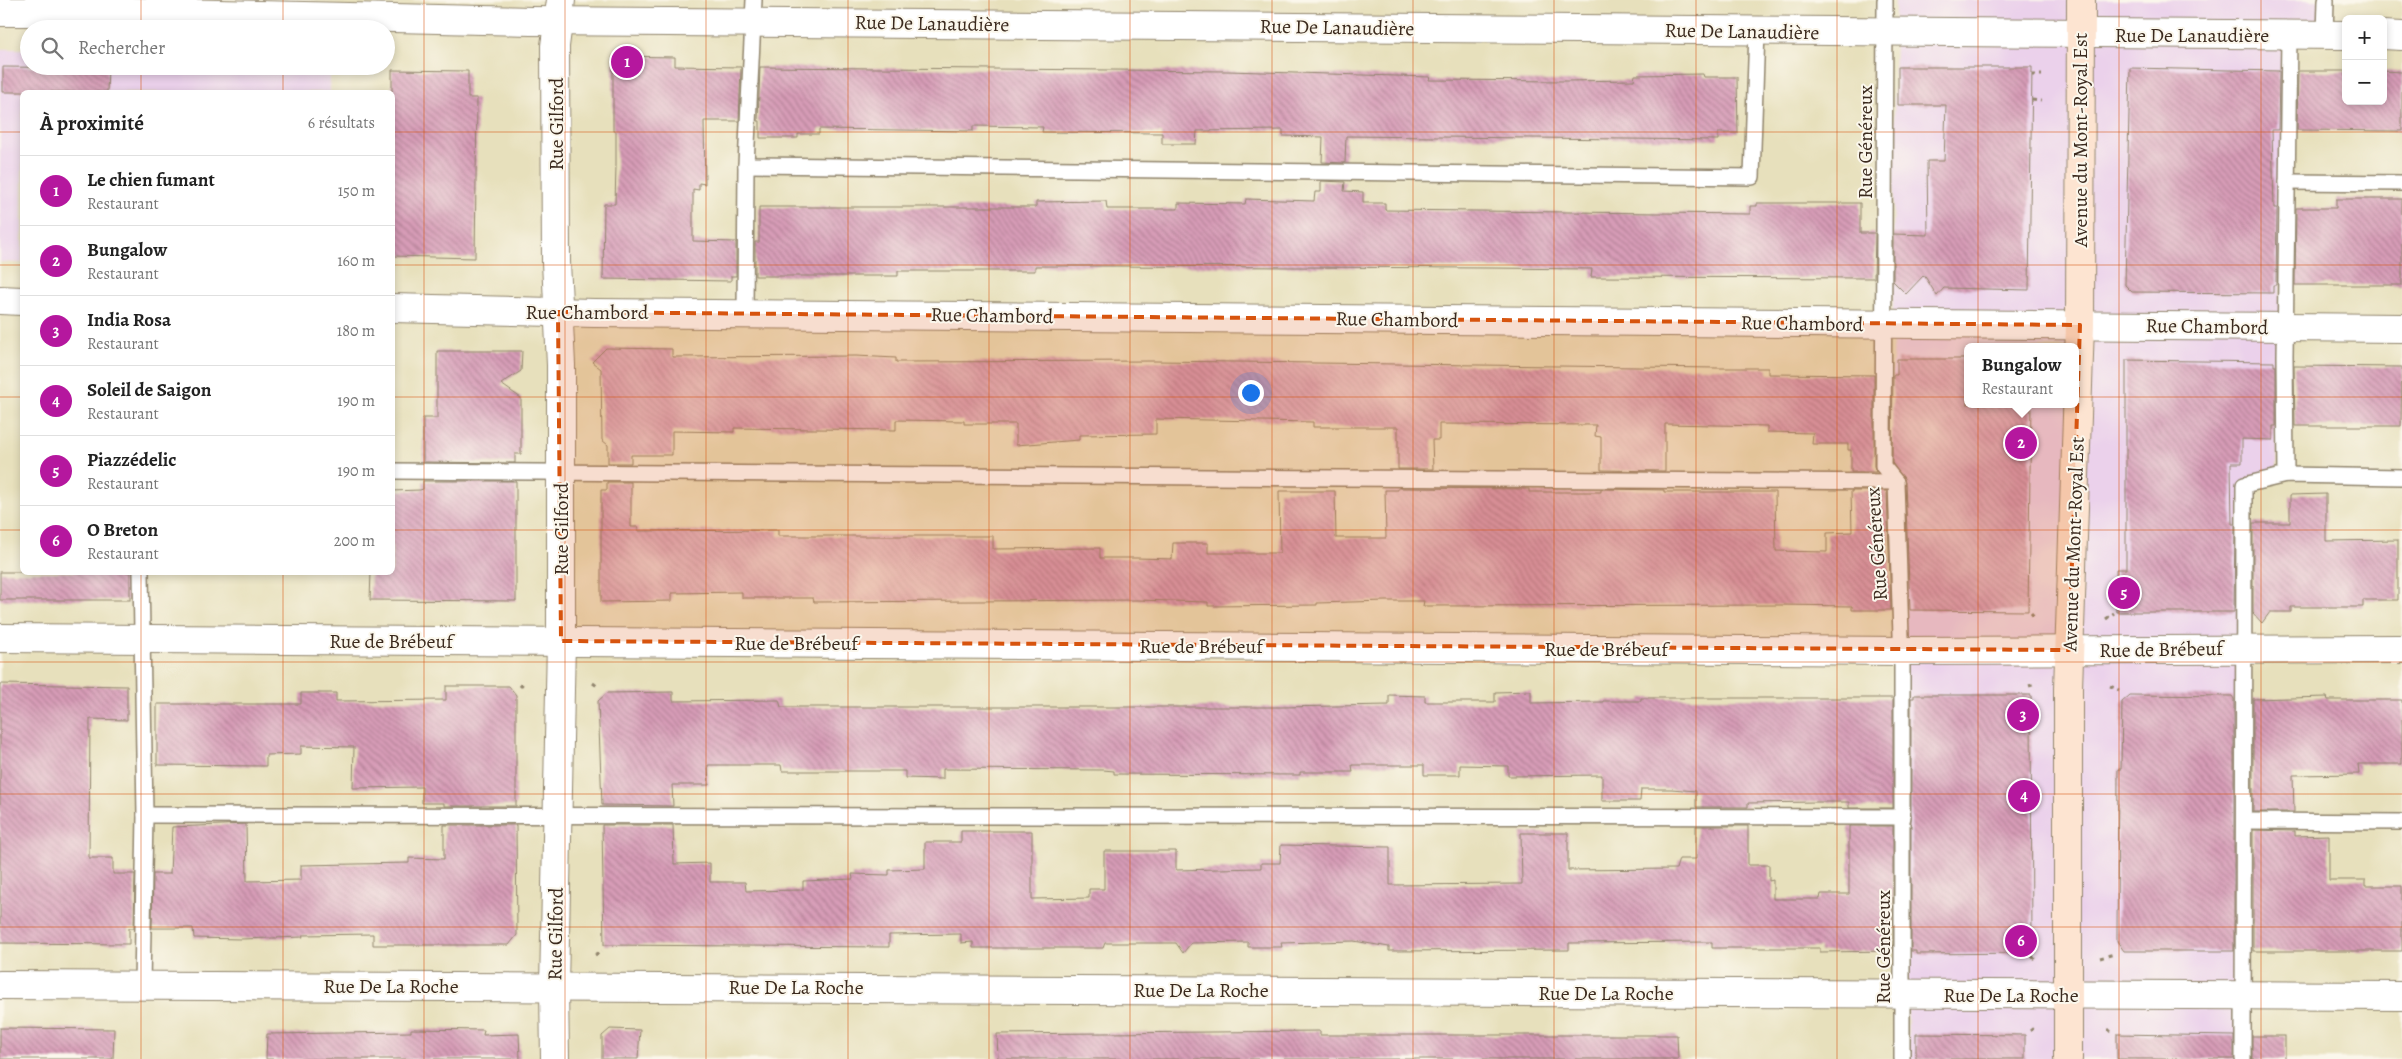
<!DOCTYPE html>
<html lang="fr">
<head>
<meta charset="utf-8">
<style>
	body { margin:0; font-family:Alegreya,serif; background:#f6f6f6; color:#222 }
	.controls { position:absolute; right:15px; top:15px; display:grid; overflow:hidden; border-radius:8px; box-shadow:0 2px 8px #0003 }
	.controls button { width:45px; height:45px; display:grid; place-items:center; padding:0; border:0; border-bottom:1px solid #e0e0e0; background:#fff; color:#222; font:25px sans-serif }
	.you { position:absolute; left:1250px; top:392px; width:18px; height:18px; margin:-12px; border:4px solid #fff; border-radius:50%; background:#1a73e8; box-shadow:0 0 0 8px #1a73e833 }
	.badge { display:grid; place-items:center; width:32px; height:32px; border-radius:50%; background:#b5179e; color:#fff; font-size:16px; font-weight:700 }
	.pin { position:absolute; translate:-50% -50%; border:2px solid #fff; box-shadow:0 1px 5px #0006 }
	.popup { position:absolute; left:1964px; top:343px; width:115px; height:65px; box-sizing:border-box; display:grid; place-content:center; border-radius:8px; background:#fff; filter:drop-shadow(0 1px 4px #0005); font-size:16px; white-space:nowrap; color:#767676 }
	.popup b { font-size:19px; color:#222 }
	.popup::after { content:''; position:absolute; left:50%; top:100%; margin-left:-10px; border:10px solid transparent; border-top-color:#fff }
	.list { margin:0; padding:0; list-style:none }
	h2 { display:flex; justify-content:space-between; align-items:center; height:65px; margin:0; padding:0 20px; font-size:21px }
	h2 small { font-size:16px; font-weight:400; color:#767676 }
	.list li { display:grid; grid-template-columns:32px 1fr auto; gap:15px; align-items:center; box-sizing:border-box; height:70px; padding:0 20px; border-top:1px solid #e0e0e0 }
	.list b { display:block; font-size:19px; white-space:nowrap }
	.list p { margin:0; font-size:16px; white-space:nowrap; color:#767676 }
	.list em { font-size:16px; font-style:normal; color:#767676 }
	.icon { flex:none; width:28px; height:28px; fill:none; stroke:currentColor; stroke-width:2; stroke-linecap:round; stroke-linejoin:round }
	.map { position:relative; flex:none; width:2402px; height:1059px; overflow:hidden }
	.search { position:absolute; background:#fff; box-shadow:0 2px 8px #0003; left:20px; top:20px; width:375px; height:55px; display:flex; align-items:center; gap:12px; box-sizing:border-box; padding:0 18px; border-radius:28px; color:#767676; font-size:19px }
	.panel { position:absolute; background:#fff; box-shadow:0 2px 8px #0003; left:20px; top:90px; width:375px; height:485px; border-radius:8px }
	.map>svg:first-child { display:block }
	.built { fill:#ebd1eb; fill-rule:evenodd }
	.building { fill:url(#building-back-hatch) }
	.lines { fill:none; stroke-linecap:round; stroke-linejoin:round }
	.lane-casing { stroke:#91856d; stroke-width:18 }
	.street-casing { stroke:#91856d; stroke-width:30 }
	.secondary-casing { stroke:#91856d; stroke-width:30 }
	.path { stroke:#91856d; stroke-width:3; stroke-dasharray:4 4; stroke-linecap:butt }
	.lane { stroke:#fff; stroke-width:15 }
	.street { stroke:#fff; stroke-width:28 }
	.secondary { stroke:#fde4d1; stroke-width:28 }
	.marked { fill:#d7540e; fill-opacity:0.2; stroke:#d7540e; stroke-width:4; stroke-dasharray:10 6; stroke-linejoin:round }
	.grid { fill:none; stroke:#d7540e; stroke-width:1; stroke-opacity:0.55 }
	.labels { text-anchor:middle; stroke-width:4; stroke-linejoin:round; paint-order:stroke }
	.street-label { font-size:20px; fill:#3b2a1e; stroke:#fbf7ec }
</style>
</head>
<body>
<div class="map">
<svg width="2402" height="1059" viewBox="0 0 2402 1059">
	<defs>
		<pattern id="building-back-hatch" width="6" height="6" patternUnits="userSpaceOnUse" patternTransform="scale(1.25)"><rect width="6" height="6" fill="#d79cb7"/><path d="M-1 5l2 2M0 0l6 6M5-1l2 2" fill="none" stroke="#b07f94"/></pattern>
	</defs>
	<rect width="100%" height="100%" fill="#fbf7ec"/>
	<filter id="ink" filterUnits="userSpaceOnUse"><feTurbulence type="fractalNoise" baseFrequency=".02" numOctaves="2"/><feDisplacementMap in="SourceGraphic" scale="10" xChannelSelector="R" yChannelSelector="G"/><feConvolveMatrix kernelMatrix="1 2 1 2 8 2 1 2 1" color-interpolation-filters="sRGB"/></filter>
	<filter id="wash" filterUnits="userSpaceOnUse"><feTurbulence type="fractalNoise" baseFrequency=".0096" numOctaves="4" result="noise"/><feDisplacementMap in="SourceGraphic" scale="20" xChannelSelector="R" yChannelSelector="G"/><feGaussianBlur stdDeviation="1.12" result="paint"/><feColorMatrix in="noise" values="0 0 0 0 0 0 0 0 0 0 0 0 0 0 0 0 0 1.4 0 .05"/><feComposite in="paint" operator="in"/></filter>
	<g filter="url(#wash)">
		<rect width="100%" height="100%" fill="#e7e0bc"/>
		<g class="built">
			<path d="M 1895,0 L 2332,0 L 2332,27 L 2285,29 L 2277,468 L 2248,491 L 2246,1059 L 1908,1059 L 1904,489 L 1892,460 ZM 1967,347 L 2075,347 L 2075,404 L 1967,404 Z"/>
			<path d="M 0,49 L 29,49 L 29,66 L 330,66 L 330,92 L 22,92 L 22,263 L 0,262 Z"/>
		</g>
		<g id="blocks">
			<g class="building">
				<path d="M 613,56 L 675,57 L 675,66 L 741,67 L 739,121 L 704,121 L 705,184 L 699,183 L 699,190 L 693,189 L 693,241 L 736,242 L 736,276 L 731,276 L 731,281 L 603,279 L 604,204 L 615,204 L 616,166 L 616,131 L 613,131 Z"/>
				<path d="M 3,67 L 108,68 L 107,92 L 3,92 Z"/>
				<path d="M 760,67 L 1228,71 L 1430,77 L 1429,80 L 1566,81 L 1634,80 L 1635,75 L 1703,74 L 1704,77 L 1737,77 L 1738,133 L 1718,133 L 1718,140 L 1346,136 L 1345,163 L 1322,162 L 1323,137 L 1283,136 L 1283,130 L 1197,131 L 1196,144 L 1162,144 L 1162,133 L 1042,132 L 1043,127 L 973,126 L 973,131 L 819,129 L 819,134 L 798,134 L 798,138 L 760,138 L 760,121 L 758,121 Z"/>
				<path d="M 1898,67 L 2032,67 L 2029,290 L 1944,288 L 1937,296 L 1924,275 L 1906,294 L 1893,281 L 1893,234 L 1928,235 L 1927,161 L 1944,161 L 1946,105 L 1898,105 Z"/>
				<path d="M 2130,68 L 2279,71 L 2278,130 L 2272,130 L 2274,208 L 2277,208 L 2276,285 L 2273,285 L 2273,293 L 2132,292 L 2125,285 Z"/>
				<path d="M 392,70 L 468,71 L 468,98 L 477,98 L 475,258 L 392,256 Z"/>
				<path d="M 2298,71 L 2346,71 L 2346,101 L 2383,101 L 2383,71 L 2402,72 L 2402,131 L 2297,130 Z"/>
				<path d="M 1321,181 L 1345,182 L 1344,191 L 1363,192 L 1363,203 L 1385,203 L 1385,210 L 1750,214 L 1750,206 L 1757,206 L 1757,203 L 1860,203 L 1860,233 L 1875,233 L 1874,278 L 1591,277 L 1592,269 L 1489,268 L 1106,266 L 1035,266 L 1035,271 L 898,271 L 898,276 L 755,276 L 755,242 L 759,242 L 759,207 L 1036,207 L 1036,202 L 1106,201 L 1107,209 L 1178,209 L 1178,203 L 1245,204 L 1246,199 L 1314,201 L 1315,192 L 1321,192 Z"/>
				<path d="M 2336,199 L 2402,199 L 2402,285 L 2295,285 L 2296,208 L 2336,208 Z"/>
				<path d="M 606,348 L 672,349 L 672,357 L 856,356 L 896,358 L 896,362 L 1156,361 L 1718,368 L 1768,368 L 1768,374 L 1874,375 L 1874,466 L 1876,472 L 1851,472 L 1851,450 L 1848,450 L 1848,444 L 1812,444 L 1813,433 L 1767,432 L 1767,426 L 1665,424 L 1665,471 L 1601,470 L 1601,437 L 1595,436 L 1596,425 L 1439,424 L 1439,440 L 1432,440 L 1433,469 L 1398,469 L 1398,427 L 1313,427 L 1313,422 L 1156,419 L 1156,434 L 1079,435 L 1079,440 L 1016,445 L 1016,424 L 964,424 L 964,421 L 896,420 L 896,430 L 734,428 L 734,432 L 672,431 L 672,455 L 631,455 L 631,463 L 608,463 L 608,445 L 602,440 L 601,369 L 592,362 Z"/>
				<path d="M 437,351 L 522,351 L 521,371 L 501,384 L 521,398 L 521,454 L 515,454 L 515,463 L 423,462 L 423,418 L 437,418 Z"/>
				<path d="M 1897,359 L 1967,359 L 1967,404 L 2031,404 L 2028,611 L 1910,610 L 1905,482 L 1892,463 L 1893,375 L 1897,375 Z"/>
				<path d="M 2126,360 L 2274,362 L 2274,366 L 2276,366 L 2276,426 L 2273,426 L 2273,440 L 2242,439 L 2242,463 L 2231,463 L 2232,524 L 2235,524 L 2234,612 L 2116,612 L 2116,569 L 2126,569 Z"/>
				<path d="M 2294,366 L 2402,367 L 2401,426 L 2295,426 Z"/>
				<path d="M 423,481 L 516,481 L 516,601 L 370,600 L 371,572 L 392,572 L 392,491 L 420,490 L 423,489 Z"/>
				<path d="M 607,482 L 631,482 L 631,527 L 638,527 L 638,531 L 778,530 L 778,536 L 993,536 L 993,549 L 1100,548 L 1100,558 L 1137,558 L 1172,559 L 1173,543 L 1208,543 L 1208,553 L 1280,553 L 1279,491 L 1335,491 L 1336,538 L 1386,538 L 1385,490 L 1398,490 L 1398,488 L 1529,489 L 1529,492 L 1601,492 L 1601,489 L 1664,490 L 1664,492 L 1775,492 L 1776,551 L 1827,552 L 1827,533 L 1852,532 L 1851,491 L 1887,491 L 1891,610 L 1852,610 L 1852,606 L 1781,605 L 1423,606 L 1424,601 L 1385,601 L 1317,603 L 1317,605 L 1208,606 L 1208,602 L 1137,600 L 814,602 L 813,598 L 742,598 L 742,592 L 672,593 L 672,601 L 601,602 L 601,490 L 607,490 Z"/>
				<path d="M 2326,494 L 2326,541 L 2398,540 L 2398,600 L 2363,600 L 2363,607 L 2291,607 L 2291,612 L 2270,612 L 2262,623 L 2253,613 L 2253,523 L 2290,523 L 2290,495 Z"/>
				<rect x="0" y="572" width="130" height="28"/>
				<path d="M 0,684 L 127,686 L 127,720 L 90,719 L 89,858 L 113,858 L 113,874 L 135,874 L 134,928 L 129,928 L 129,944 L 0,943 Z"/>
				<path d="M 446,686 L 509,686 L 516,695 L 516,806 L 444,806 L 444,803 L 422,803 L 422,787 L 353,788 L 354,747 L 301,746 L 301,754 L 266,755 L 266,766 L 157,765 L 157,704 L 301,704 L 301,693 L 336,693 L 336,701 L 446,700 Z"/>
				<path d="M 1531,691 L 1531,703 L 1603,702 L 1603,701 L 1641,701 L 1641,698 L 1893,698 L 1893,808 L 1849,808 L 1849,802 L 1817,802 L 1748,803 L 1748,807 L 1696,807 L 1696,791 L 1671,789 L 1641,789 L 1640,801 L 1602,801 L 1602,775 L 1508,776 L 1508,766 L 1460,765 L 1460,775 L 1424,775 L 1424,765 L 1352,765 L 1353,772 L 1300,772 L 1300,775 L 1114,774 L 1114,771 L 1103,770 L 943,769 L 943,779 L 905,778 L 905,771 L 782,771 L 781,765 L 708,765 L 709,785 L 672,785 L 673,806 L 602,805 L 598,701 L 607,693 L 673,692 L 673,701 L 779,700 L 781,707 L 1282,707 L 1389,705 L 1389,695 L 1425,696 L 1425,702 L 1495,702 L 1495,692 Z"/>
				<path d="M 1914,695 L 2031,695 L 2032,953 L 1916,954 L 1916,951 L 1911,951 L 1911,698 L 1914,698 Z"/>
				<path d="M 2130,695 L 2232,696 L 2234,699 L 2234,951 L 2124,951 L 2117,941 L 2118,769 L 2121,769 L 2122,702 Z"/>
				<path d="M 2327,697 L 2328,700 L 2402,700 L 2402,764 L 2358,764 L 2359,774 L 2293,775 L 2294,812 L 2253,812 L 2253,699 Z"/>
				<path d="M 246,824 L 247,881 L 301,880 L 301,865 L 409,863 L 409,858 L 444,859 L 444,825 L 516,825 L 517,935 L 509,945 L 373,945 L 373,934 L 302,935 L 303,937 L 241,939 L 194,938 L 193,928 L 152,928 L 153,874 L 170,874 L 172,827 Z"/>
				<path d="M 602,825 L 673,825 L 674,864 L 710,863 L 710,882 L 745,882 L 746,891 L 803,890 L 803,881 L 853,879 L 852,874 L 889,875 L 889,870 L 925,869 L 925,842 L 961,842 L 961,831 L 1032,831 L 1032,899 L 1089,898 L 1089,889 L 1104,889 L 1104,851 L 1176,851 L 1176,870 L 1261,868 L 1261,863 L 1280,863 L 1281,845 L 1390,847 L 1390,885 L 1522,884 L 1521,833 L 1568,833 L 1568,870 L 1676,869 L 1679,859 L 1696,859 L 1696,826 L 1748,826 L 1748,865 L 1769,865 L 1769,881 L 1773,880 L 1773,899 L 1820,899 L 1821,894 L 1849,894 L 1849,826 L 1893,826 L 1893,951 L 1820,952 L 1820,948 L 1712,948 L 1712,942 L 1569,943 L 1569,950 L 1389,951 L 1389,947 L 1354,941 L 1281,943 L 1282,947 L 1248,947 L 1248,942 L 1191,943 L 1183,953 L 1176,943 L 1105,943 L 1103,948 L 973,948 L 973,942 L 961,943 L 961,934 L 889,935 L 889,947 L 604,945 Z"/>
				<path d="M 2253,830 L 2295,831 L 2295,836 L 2329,835 L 2329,880 L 2366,880 L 2366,886 L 2402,886 L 2402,951 L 2253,951 Z"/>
				<path d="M 0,1028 L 114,1029 L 113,1059 L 0,1059 Z"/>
				<path d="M 411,1029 L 484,1030 L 483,1035 L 519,1034 L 520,1059 L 266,1059 L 267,1034 L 411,1032 Z"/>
				<path d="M 610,1029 L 640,1030 L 638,1059 L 602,1059 L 602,1036 Z"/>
				<path d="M 1320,1031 L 1320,1035 L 1677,1035 L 1678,1059 L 998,1059 L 997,1034 Z"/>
				<path d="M 1916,1034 L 2025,1035 L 2025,1059 L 1916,1059 Z"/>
				<path d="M 2117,1034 L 2234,1036 L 2234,1059 L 2117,1059 Z"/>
				<rect x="2252" y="1036" width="33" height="23"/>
			</g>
		</g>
	</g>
	<g filter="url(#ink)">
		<use href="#blocks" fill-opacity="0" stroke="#91856d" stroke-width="1"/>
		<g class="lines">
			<g class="lane-casing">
				<g id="lane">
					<path d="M 1885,0 L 1883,466 L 1896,482 L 1902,667 L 1902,1059"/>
					<path d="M 2325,35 L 2326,0"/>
					<path d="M 746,165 L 1752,177 L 1757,31"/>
					<path d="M 2287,182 L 2402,183"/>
					<path d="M 745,312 L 746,165 L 754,0"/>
					<path d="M 392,471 L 1896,482"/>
					<path d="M 2286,475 L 2285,356 L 2289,35"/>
					<path d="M 141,572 L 145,815 L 142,985"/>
					<path d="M 145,815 L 1903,817"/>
					<path d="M 2244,821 L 2402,822"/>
					<path d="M 2243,1059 L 2244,485 L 2286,475 L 2402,477"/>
				</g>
			</g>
			<g class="street-casing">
				<g id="street">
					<path d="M 0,12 L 129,12 L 531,21 L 2346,35"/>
					<path d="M 2383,35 L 2402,36"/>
					<path d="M 0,300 L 22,301"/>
					<path d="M 392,308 L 594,313 L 2402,328"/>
					<path d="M 0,638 L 1901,651 L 2402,649"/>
					<path d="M 0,985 C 801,986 1601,995 2402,996"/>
					<path d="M 555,1059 L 554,987 L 561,641 L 561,365 L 556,262 L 555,46 L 561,0"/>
				</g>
			</g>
			<g class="secondary-casing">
				<path id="secondary" d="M 2068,1059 L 2068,689 L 2080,325 L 2081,0"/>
			</g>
			<g class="path">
				<path d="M 2032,75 L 2042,75"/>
				<path d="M 2032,100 L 2041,101"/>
				<path d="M 2031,613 L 2036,619"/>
				<path d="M 2106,619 L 2114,613"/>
				<path d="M 593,683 L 597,686"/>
				<path d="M 2029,686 L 2035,684"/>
				<path d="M 2110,686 L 2119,690"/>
				<path d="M 520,687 L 524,682"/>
				<path d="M 595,955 L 602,951"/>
				<path d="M 2032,956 L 2036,961"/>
				<path d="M 2100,958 L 2114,954"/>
				<path d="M 2108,1029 L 2113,1034"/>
				<path d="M 2030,1031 L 2035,1027"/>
			</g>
			<use href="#lane" class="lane"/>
			<use href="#street" class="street"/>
			<use href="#secondary" class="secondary"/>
		</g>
	</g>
	<path class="marked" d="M 558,312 L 2080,325 L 2069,650 L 561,641 Z"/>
	<path class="grid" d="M 141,0 L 141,29M 283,0 L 283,29M 424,0 L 424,1059M 565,0 L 565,1059M 706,0 L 706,1059M 848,0 L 848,1059M 989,0 L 989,1059M 1130,0 L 1130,1059M 1272,0 L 1272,1059M 1413,0 L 1413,1059M 1554,0 L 1554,1059M 1696,0 L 1696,1059M 1837,0 L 1837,1059M 1978,0 L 1978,1059M 2119,0 L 2119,1059M 2261,0 L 2261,1059M 141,66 L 141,92M 283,66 L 283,92M 0,132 L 22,132M 392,132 L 2402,132M 0,265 L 22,265M 392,265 L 2402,265M 0,397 L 22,397M 392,397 L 2402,397M 0,530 L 22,530M 392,530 L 2402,530M 141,572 L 141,1059M 283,572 L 283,1059M 0,662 L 2402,662M 0,794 L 2402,794M 0,927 L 2402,927"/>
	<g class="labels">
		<g class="street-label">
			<text transform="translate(932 23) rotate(1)" y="7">Rue De Lanaudière</text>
			<text transform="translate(1337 27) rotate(1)" y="7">Rue De Lanaudière</text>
			<text transform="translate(1742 31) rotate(1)" y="7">Rue De Lanaudière</text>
			<text x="2192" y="42">Rue De Lanaudière</text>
			<text transform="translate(556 124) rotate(-90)" y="7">Rue Gilford</text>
			<text transform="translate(2080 140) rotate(-90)" y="7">Avenue du Mont-Royal Est</text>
			<text transform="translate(1865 142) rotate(-90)" y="7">Rue Généreux</text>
			<text x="587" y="319">Rue Chambord</text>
			<text transform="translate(992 315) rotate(1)" y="7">Rue Chambord</text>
			<text transform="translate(1397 319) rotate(1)" y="7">Rue Chambord</text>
			<text transform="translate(1802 323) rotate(1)" y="7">Rue Chambord</text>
			<text transform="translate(2207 326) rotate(1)" y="7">Rue Chambord</text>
			<text transform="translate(561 529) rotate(-90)" y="7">Rue Gilford</text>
			<text transform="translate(1876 544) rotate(-94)" y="7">Rue Généreux</text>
			<text transform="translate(2073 544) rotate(-88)" y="7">Avenue du Mont-Royal Est</text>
			<text x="391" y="648">Rue de Brébeuf</text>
			<text x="796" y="650">Rue de Brébeuf</text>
			<text x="1201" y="653">Rue de Brébeuf</text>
			<text x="1606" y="656">Rue de Brébeuf</text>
			<text transform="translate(2161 649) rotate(-1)" y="7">Rue de Brébeuf</text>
			<text transform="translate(555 934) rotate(-89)" y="7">Rue Gilford</text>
			<text transform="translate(1883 947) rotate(-90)" y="7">Rue Généreux</text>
			<text x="391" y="993">Rue De La Roche</text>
			<text x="796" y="994">Rue De La Roche</text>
			<text x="1201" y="997">Rue De La Roche</text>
			<text x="1606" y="1000">Rue De La Roche</text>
			<text x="2011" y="1002">Rue De La Roche</text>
		</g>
	</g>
</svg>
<div class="controls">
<button>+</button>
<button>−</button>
</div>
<div class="you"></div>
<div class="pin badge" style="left:627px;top:62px">1</div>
<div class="pin badge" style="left:2021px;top:443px">2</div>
<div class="popup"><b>Bungalow</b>Restaurant</div>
<div class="pin badge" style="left:2023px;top:715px">3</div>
<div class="pin badge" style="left:2024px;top:796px">4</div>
<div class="pin badge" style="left:2124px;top:593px">5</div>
<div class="pin badge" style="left:2021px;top:941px">6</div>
<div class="search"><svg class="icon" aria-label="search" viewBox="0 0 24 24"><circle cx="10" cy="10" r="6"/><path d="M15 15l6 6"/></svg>Rechercher</div>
<section class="panel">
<h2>À proximité<small>6 résultats</small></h2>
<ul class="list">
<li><span class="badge">1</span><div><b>Le chien fumant</b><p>Restaurant</p></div><em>150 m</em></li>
<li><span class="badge">2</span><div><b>Bungalow</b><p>Restaurant</p></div><em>160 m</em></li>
<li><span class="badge">3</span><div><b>India Rosa</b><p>Restaurant</p></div><em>180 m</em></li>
<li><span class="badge">4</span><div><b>Soleil de Saigon</b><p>Restaurant</p></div><em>190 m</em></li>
<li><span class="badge">5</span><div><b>Piazzédelic</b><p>Restaurant</p></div><em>190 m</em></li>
<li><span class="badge">6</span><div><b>O Breton</b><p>Restaurant</p></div><em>200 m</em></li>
</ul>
</section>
</div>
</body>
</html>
